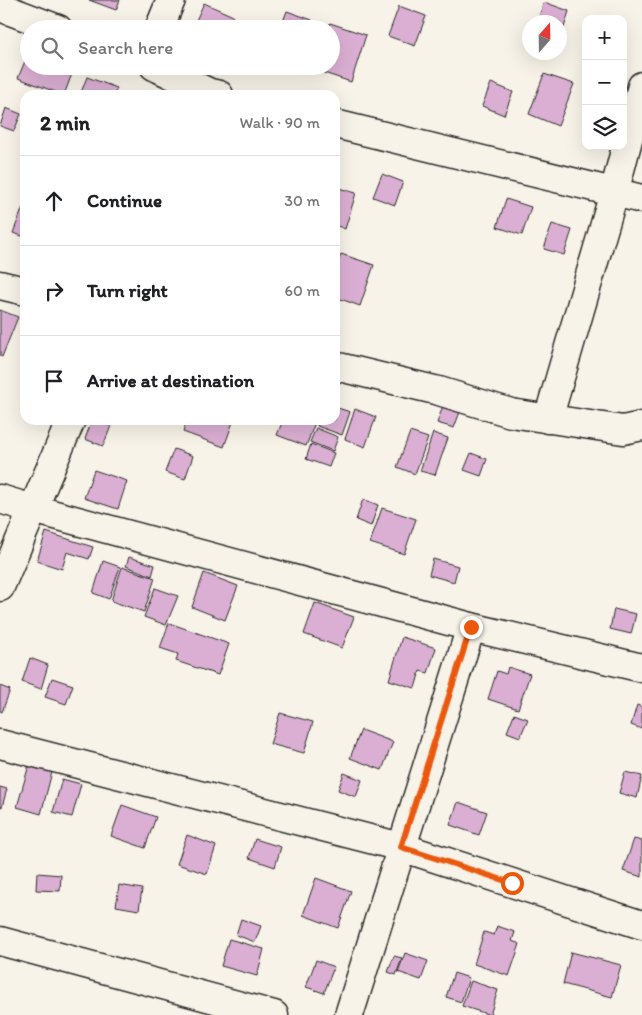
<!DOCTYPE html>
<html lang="en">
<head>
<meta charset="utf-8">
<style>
	body { margin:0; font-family:Itim,sans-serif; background:#f2f2f2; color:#202124 }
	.controls { position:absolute; right:15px; top:15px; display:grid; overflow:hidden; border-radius:10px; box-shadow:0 5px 20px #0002 }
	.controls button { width:45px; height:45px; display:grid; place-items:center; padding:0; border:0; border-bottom:1px solid #e0e0e0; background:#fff; color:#202124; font:25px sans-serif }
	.compass { position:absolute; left:522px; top:15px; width:45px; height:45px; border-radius:50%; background:#fff; box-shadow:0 5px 20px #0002; rotate:20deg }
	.stop { position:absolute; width:15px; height:15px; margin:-11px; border:4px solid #ea580c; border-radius:50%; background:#fff }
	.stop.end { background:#ea580c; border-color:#fff; box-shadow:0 1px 5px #0008 }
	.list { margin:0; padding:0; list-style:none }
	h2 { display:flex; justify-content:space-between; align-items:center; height:65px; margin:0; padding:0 20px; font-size:21px }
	h2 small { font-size:16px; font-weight:400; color:#757577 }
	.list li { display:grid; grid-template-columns:32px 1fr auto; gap:15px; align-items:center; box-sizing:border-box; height:90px; padding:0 20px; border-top:1px solid #e0e0e0 }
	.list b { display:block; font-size:19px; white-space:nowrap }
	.list em { font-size:16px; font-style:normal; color:#757577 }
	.icon { flex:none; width:28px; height:28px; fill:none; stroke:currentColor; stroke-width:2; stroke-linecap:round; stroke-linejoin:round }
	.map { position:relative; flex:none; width:642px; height:1015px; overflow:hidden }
	.search { position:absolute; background:#fff; box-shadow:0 5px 20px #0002; left:20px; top:20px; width:320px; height:55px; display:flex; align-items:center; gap:12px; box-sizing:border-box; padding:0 18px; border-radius:28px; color:#757577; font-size:19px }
	.panel { position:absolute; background:#fff; box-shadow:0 5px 20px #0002; left:20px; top:90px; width:320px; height:335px; border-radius:15px }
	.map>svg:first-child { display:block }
	.building { fill:#dbafd3; stroke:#2b2b2b }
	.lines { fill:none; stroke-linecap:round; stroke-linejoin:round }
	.minor-casing { stroke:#2b2b2b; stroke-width:31 }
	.minor { stroke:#f7f3e8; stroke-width:28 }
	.route { stroke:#ea580c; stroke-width:6 }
</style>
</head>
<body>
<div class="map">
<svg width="642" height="1015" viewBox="0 0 642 1015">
	<rect width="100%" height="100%" fill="#f7f3e8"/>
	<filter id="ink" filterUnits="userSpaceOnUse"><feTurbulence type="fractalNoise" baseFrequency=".02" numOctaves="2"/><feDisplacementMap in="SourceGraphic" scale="10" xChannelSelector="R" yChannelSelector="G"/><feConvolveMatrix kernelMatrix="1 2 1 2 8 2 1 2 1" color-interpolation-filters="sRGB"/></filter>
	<g filter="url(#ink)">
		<g class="building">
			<path d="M 89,0 L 120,0 L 116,10 Z"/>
			<path d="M 544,2 L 569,11 L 560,41 L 560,22 L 537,22 Z"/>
			<path d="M 204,3 L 233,16 L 227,29 L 192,29 Z"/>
			<path d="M 399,6 L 426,16 L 415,46 L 388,36 Z"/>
			<path d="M 287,11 L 312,20 L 309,29 L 280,29 Z"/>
			<path d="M 330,23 L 366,35 L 351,82 L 315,70 L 316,66 L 331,66 L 331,29 L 328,29 Z"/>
			<path d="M 28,54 L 29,66 L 61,66 L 73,71 L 64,95 L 18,78 Z"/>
			<path d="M 544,74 L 574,84 L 558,126 L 529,114 Z"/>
			<path d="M 87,77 L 117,88 L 114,95 L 80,95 Z"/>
			<path d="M 491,83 L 513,92 L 504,115 L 482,106 Z"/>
			<path d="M 6,108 L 21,114 L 14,131 L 0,126 Z"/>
			<path d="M 382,174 L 403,182 L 395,205 L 373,197 Z"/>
			<path d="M 335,187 L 356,193 L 345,229 L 335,225 Z"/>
			<path d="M 506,199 L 531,207 L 522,235 L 497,227 Z"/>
			<path d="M 25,202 L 25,237 L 13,233 Z"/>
			<path d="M 552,224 L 572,230 L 564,255 L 544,249 Z"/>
			<path d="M 341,254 L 374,265 L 360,306 L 335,297 L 335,270 Z"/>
			<path d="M 0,310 L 18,317 L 2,357 L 0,356 Z"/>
			<path d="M 444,403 L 461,409 L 454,428 L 437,423 Z"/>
			<path d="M 335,407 L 350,412 L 342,435 L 317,426 L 319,420 L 335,420 Z"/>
			<path d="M 355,409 L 376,417 L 365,447 L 345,439 Z"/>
			<path d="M 92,420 L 111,426 L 103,446 L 85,439 Z"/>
			<path d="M 187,420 L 227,420 L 233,422 L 224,447 L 183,432 Z"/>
			<path d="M 283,420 L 316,420 L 306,446 L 277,435 Z"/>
			<path d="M 316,428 L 338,437 L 333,451 L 310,442 Z"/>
			<path d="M 410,432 L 428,438 L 415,474 L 397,467 Z"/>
			<path d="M 433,433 L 448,438 L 435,475 L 420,471 Z"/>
			<path d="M 311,444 L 334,453 L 329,467 L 306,459 Z"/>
			<path d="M 174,449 L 193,456 L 185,479 L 165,472 Z"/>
			<path d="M 471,453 L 487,459 L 481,476 L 464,470 Z"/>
			<path d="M 94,470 L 127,481 L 118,509 L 84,498 Z"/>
			<path d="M 363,499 L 378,505 L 371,526 L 356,520 Z"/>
			<path d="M 382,508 L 416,519 L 404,554 L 370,543 Z"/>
			<path d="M 46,532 L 93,547 L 89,559 L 67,552 L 62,569 L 37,561 Z"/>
			<path d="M 129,557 L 155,565 L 152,576 L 126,566 Z"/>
			<path d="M 433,559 L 458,566 L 454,582 L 429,575 Z"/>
			<path d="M 103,561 L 120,567 L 109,599 L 93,593 Z"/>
			<path d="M 122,567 L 155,578 L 144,612 L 111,601 Z"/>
			<path d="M 204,573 L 238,586 L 225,620 L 192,607 Z"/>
			<path d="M 155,588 L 178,596 L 166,625 L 144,617 Z"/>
			<path d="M 315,603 L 354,617 L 342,648 L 304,634 Z"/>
			<path d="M 614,609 L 636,614 L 631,634 L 610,629 Z"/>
			<path d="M 169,623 L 229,644 L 218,675 L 176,661 L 178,654 L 160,648 Z"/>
			<path d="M 402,637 L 436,648 L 428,673 L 420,671 L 415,688 L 389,680 Z"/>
			<path d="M 30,658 L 48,665 L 41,689 L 22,682 Z"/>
			<path d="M 508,667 L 530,674 L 518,709 L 488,699 L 497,671 L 506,674 Z"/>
			<path d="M 52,678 L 73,685 L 66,704 L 45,697 Z"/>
			<path d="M 0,686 L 10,690 L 2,712 L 0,711 Z"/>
			<path d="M 637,705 L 642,707 L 642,729 L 631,725 Z"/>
			<path d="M 280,713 L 313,722 L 304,753 L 270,744 Z"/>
			<path d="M 514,714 L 528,719 L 520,737 L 507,732 Z"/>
			<path d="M 361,730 L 393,742 L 382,770 L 350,758 Z"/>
			<path d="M 29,765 L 52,772 L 41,814 L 17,807 Z"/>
			<path d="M 625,772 L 642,776 L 637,798 L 619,793 Z"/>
			<path d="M 344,773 L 362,780 L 356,797 L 338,790 Z"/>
			<path d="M 62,779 L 81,784 L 72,817 L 53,812 Z"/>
			<path d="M 0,787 L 7,789 L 2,807 L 0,806 Z"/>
			<path d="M 458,802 L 487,812 L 479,835 L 450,825 Z"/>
			<path d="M 122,805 L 156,817 L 145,848 L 111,836 Z"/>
			<path d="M 187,835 L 216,846 L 207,874 L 177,864 Z"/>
			<path d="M 255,839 L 281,847 L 275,867 L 249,858 Z"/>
			<path d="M 634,839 L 642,841 L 642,877 L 623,871 Z"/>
			<path d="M 37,873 L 61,875 L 60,891 L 36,890 Z"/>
			<path d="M 316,878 L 351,891 L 338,928 L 303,915 Z"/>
			<path d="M 119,885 L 142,889 L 139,910 L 116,906 Z"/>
			<path d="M 241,919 L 261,926 L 255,942 L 236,935 Z"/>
			<path d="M 497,926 L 515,932 L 512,941 L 520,944 L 509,976 L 474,964 L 484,932 L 494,935 Z"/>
			<path d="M 229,939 L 264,949 L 257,976 L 221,966 Z"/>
			<path d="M 571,952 L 621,965 L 612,997 L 563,984 Z"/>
			<path d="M 405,953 L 428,961 L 421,980 L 398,972 Z"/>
			<path d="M 394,956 L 402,958 L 396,975 L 388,972 Z"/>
			<path d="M 316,960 L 334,967 L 324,993 L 306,987 Z"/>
			<path d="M 454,973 L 469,978 L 461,1002 L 446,997 Z"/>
			<path d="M 471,981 L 498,990 L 490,1015 L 462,1006 Z"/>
		</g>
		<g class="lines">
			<g class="minor-casing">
				<g id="minor">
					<path d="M 0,7 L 58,29"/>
					<path d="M 159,29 L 171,0"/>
					<path d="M 154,66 L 210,93 L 219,95"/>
					<path d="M 335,124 L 642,199"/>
					<path d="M 0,285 L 25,291"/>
					<path d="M 335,366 L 439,391 L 511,413 L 623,430 L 642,426"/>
					<path d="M 548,419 L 614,193 L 642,86"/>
					<path d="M 0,499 L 33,509 L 471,627 L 642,668"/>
					<path d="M 0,587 L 71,420"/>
					<path d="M 0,744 L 401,847 L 642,925"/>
					<path d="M 0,941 L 274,1015"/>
					<path d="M 349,1015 L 471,627"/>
				</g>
			</g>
			<use href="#minor" class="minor"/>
		</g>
	</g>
	<g class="lines" filter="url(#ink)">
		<path class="route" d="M 471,627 L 401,847 L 512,883"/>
	</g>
</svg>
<div class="controls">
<button>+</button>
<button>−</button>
<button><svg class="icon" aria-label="layers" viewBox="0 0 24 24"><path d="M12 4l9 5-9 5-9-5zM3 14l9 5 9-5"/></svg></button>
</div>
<svg class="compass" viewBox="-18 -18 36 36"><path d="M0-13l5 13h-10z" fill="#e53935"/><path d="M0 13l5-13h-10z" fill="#757577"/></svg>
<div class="stop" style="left:512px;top:883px"></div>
<div class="stop end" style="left:471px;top:627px"></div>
<div class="search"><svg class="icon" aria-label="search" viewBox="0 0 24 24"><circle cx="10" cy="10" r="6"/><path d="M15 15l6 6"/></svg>Search here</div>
<section class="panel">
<h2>2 min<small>Walk · 90 m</small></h2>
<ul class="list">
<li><svg class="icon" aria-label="ahead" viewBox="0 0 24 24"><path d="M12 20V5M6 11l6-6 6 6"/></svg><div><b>Continue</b></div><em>30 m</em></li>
<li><svg class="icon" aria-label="right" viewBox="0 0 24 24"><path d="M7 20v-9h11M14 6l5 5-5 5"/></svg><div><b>Turn right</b></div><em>60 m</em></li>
<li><svg class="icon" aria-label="arrive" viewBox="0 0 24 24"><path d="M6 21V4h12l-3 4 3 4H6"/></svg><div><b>Arrive at destination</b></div></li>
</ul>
</section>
</div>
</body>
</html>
